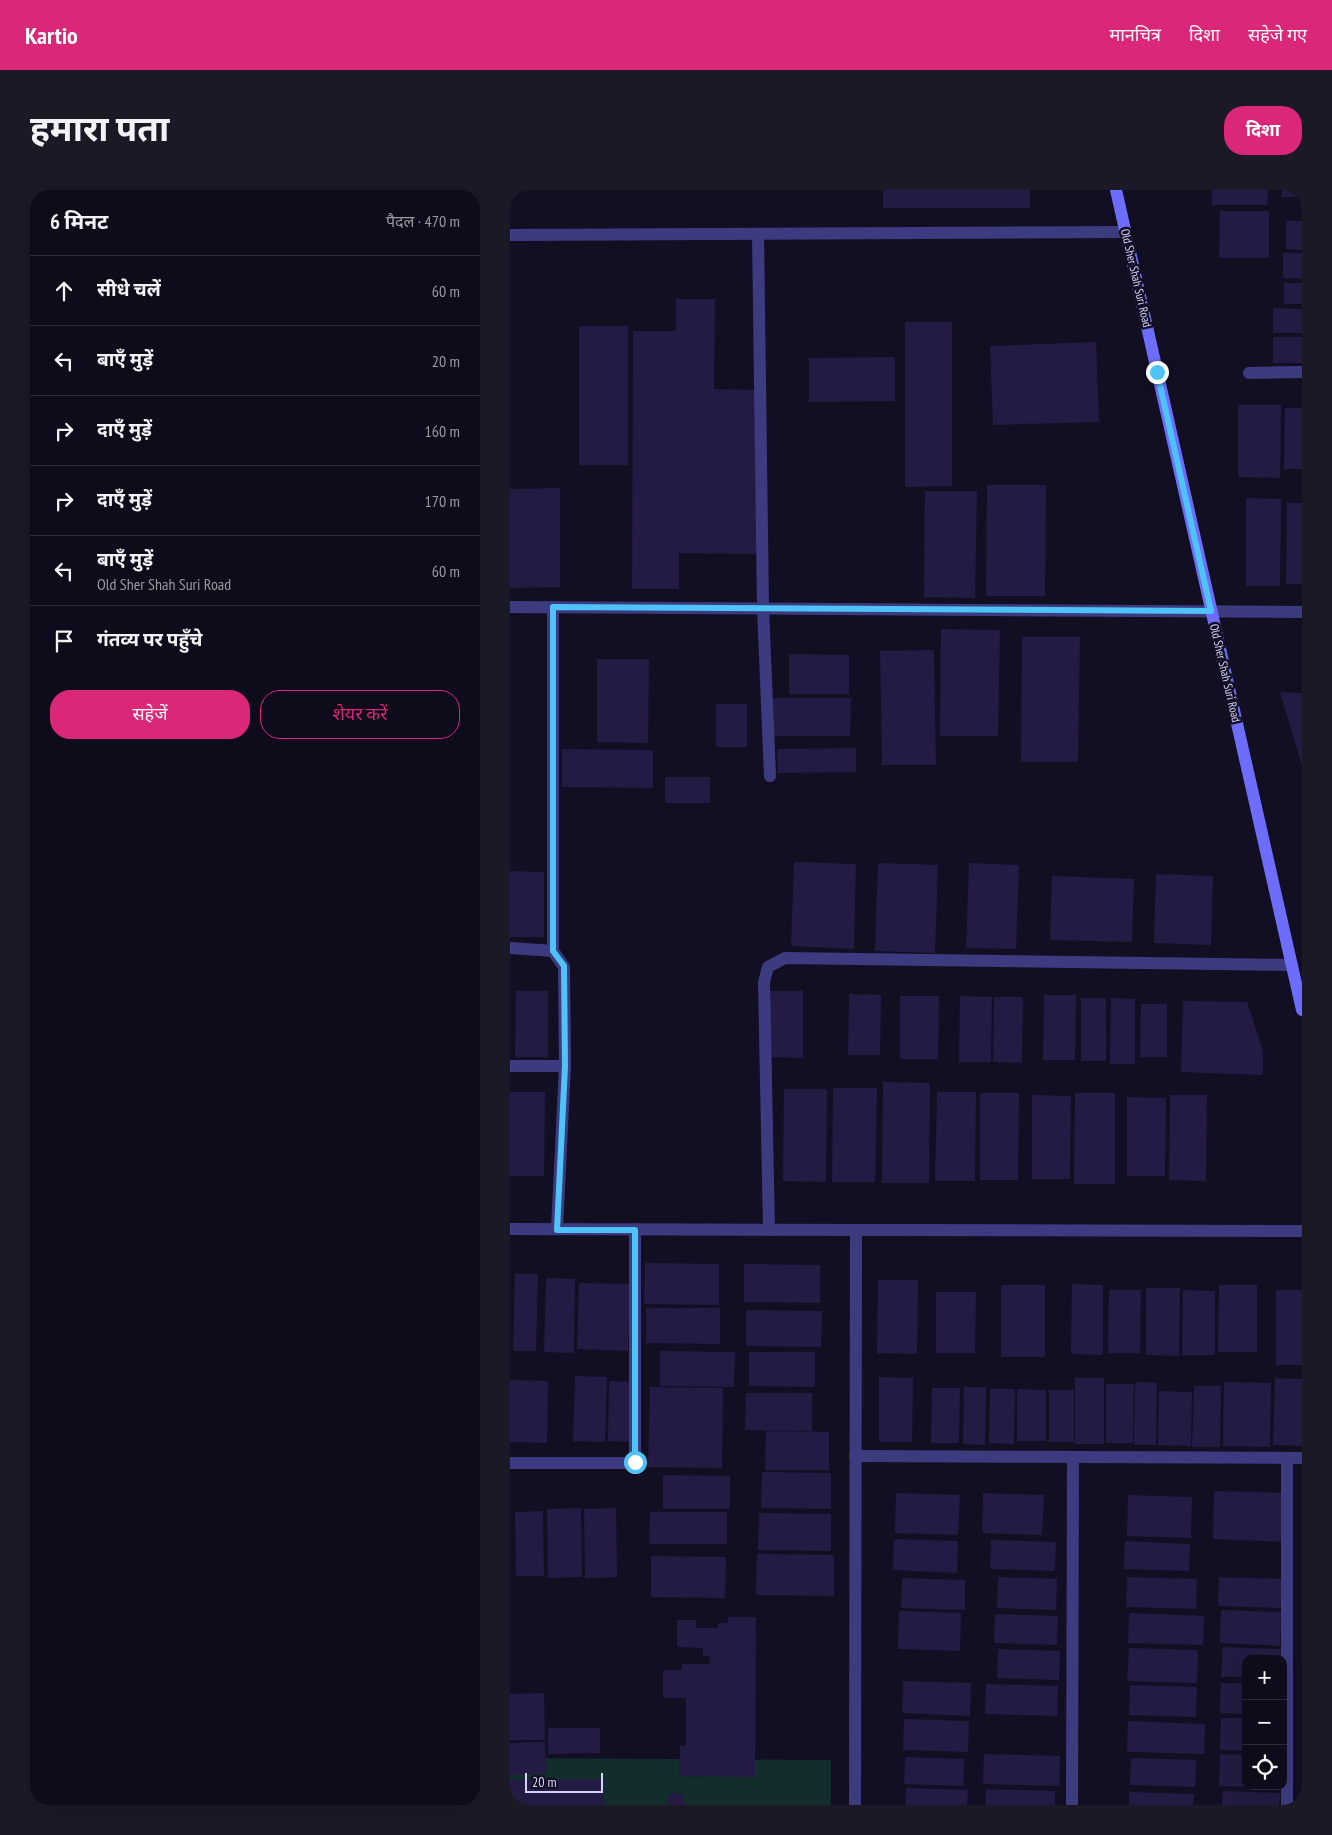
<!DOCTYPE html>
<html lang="hi">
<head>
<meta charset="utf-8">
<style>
	body { margin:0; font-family:"PT Sans Narrow","Noto Sans Devanagari",sans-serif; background:#1c1927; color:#f1f3f6 }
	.controls { position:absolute; right:15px; bottom:15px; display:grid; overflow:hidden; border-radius:10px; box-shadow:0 5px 20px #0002 }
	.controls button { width:45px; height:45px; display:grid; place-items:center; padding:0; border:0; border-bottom:1px solid #2e2b39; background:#0e0b1a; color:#f1f3f6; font:25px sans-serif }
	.scale { position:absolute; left:15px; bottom:12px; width:78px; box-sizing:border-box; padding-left:5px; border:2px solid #d6d2fe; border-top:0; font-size:14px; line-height:18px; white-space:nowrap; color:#d6d2fe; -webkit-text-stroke:4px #120f23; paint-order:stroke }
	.stop { position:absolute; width:15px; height:15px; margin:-11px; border:4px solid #4fc3f7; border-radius:50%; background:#fff }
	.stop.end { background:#4fc3f7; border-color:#fff; box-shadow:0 1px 5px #0008 }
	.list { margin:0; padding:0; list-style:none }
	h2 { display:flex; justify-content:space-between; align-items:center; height:65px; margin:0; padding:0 20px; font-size:21px }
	h2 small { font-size:16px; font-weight:400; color:#9b9ba2 }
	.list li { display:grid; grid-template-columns:32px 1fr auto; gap:15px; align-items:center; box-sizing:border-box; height:70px; padding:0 20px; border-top:1px solid #2e2b39 }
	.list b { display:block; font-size:19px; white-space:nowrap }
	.list p { margin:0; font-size:16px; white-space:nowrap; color:#9b9ba2 }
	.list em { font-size:16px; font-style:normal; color:#9b9ba2 }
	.actions { display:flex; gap:10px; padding:15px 20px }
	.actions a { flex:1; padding:11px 0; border:1px solid #db2777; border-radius:20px; text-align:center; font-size:18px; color:#db2777 }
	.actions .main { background:#db2777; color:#fff }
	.icon { flex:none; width:28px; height:28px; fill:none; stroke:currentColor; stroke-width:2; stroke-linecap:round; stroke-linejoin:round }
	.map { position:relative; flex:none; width:792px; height:1615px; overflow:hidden; border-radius:20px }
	header { display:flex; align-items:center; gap:30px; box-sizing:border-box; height:70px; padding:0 25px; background:#db2777; color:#fff }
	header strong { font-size:24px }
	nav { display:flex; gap:28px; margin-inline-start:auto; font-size:18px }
	.intro { display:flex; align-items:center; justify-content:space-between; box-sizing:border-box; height:120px; padding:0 30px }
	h1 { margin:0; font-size:35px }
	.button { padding:12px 22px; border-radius:20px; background:#db2777; color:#fff; font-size:18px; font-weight:700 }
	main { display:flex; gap:30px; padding:0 30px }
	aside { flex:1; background:#0e0b1a; border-radius:20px; box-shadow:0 5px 20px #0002 }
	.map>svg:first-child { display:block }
	.green { fill:#122d2b }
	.building { fill:#231b43 }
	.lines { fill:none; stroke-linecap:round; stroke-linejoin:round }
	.street { stroke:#3d3b80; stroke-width:12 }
	.secondary { stroke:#6d6cfb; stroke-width:12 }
	.route { stroke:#4fc3f7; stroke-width:6 }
	.labels { text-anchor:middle; stroke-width:5; stroke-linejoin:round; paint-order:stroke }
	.street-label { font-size:12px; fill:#d6d2fe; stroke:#120f23 }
</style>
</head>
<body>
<header>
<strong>Kartio</strong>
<nav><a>मानचित्र</a><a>दिशा</a><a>सहेजे गए</a></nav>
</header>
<div class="intro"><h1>हमारा पता</h1><a class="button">दिशा</a></div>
<main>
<aside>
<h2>6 मिनट<small>पैदल · 470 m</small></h2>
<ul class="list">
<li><svg class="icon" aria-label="ahead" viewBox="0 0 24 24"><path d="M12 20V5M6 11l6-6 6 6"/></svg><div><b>सीधे चलें</b></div><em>60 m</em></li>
<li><svg class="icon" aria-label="left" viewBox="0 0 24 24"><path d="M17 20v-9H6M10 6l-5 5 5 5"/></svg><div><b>बाएँ मुड़ें</b></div><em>20 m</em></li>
<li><svg class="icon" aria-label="right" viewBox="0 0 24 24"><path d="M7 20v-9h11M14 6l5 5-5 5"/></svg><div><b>दाएँ मुड़ें</b></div><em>160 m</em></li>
<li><svg class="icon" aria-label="right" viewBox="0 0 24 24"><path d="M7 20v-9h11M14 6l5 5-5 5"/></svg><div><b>दाएँ मुड़ें</b></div><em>170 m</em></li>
<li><svg class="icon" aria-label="left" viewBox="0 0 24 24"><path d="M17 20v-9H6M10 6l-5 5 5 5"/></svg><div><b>बाएँ मुड़ें</b><p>Old Sher Shah Suri Road</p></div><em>60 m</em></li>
<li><svg class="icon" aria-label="arrive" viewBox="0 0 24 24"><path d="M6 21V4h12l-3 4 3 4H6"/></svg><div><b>गंतव्य पर पहुँचे</b></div></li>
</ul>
<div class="actions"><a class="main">सहेजें</a><a>शेयर करें</a></div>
</aside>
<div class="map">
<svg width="792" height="1615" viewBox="0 0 792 1615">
	<rect width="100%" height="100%" fill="#120f23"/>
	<path class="green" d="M 0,1568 L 321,1570 L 321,1615 L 0,1615 Z"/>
	<g class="building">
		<rect x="373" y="0" width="147" height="18"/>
		<path d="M 702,0 L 758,0 L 757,15 L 702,15 Z"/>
		<rect x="772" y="0" width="20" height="7"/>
		<path d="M 710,21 L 759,21 L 759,68 L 709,68 Z"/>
		<path d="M 776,31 L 792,31 L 792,60 L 776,59 Z"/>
		<path d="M 773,63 L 792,63 L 792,89 L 773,88 Z"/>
		<rect x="774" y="93" width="18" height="21"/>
		<path d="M 166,109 L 205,109 L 204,199 L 247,200 L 246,364 L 169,363 L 169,399 L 122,399 L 123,141 L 166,141 Z"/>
		<path d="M 763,118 L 792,119 L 792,143 L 763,143 Z"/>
		<path d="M 395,132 L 442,132 L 442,296 L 395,297 Z"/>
		<rect x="69" y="136" width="49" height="139"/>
		<rect x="763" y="147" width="29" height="26"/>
		<path d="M 586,152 L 589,232 L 483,235 L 480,156 Z"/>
		<path d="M 385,167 L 385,211 L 299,212 L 299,168 Z"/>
		<path d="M 728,215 L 771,215 L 770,288 L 728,287 Z"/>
		<path d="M 775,218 L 792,218 L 792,279 L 774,279 Z"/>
		<path d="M 477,295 L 536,295 L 535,406 L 476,406 Z"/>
		<path d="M 50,298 L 50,397 L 0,398 L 0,299 Z"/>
		<path d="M 415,301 L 467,301 L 465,408 L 414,407 Z"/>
		<path d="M 736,308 L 771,309 L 770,396 L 736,396 Z"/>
		<path d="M 777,313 L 792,313 L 792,394 L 776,394 Z"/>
		<path d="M 431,439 L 490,440 L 488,546 L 430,546 Z"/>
		<path d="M 512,447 L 570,447 L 568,572 L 511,572 Z"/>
		<path d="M 424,460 L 426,575 L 372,575 L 370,461 Z"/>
		<path d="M 279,464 L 339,465 L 339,504 L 279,504 Z"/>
		<path d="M 87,469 L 139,469 L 138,553 L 87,552 Z"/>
		<path d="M 770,502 L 792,503 L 792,576 Z"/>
		<path d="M 260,508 L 341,508 L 340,546 L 260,546 Z"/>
		<rect x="206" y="514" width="31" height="43"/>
		<path d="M 346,558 L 346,582 L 268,583 L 267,559 Z"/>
		<path d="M 52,559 L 143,560 L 143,598 L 52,597 Z"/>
		<rect x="155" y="587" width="45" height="26"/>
		<path d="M 284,672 L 346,674 L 344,759 L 281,756 Z"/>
		<path d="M 368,673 L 428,675 L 425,763 L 365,761 Z"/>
		<path d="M 459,673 L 509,675 L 506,759 L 456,758 Z"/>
		<path d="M 0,681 L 34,682 L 34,747 L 0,747 Z"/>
		<path d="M 646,684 L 703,686 L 701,755 L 644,753 Z"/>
		<path d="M 542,686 L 624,689 L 622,752 L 540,750 Z"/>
		<path d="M 6,801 L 38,801 L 38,867 L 5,867 Z"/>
		<path d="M 260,801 L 293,801 L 293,868 L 259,867 Z"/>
		<path d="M 339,804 L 371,805 L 370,865 L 338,865 Z"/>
		<path d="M 534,805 L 566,805 L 565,870 L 533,870 Z"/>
		<path d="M 390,806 L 429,806 L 428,869 L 390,869 Z"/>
		<path d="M 450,806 L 482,807 L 481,872 L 449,872 Z"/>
		<path d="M 484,807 L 513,807 L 512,873 L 483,872 Z"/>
		<rect x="571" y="808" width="25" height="63"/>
		<path d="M 601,808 L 625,809 L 625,874 L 600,874 Z"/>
		<path d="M 673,811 L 737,812 L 753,861 L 753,885 L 671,882 Z"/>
		<path d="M 631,814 L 657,814 L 657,867 L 630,867 Z"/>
		<path d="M 373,892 L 420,893 L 419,993 L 372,993 Z"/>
		<path d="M 323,898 L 367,898 L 365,992 L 322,992 Z"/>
		<path d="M 274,899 L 317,899 L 316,992 L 273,991 Z"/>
		<path d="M 0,902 L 35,902 L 34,986 L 0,986 Z"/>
		<path d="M 427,902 L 466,902 L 465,991 L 425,991 Z"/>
		<path d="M 470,903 L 509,903 L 508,990 L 470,990 Z"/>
		<path d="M 565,903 L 605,903 L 605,994 L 564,994 Z"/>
		<path d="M 522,905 L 561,906 L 560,989 L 522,989 Z"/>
		<path d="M 660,905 L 697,905 L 696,991 L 659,990 Z"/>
		<path d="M 617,907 L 656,908 L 655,986 L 617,986 Z"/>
		<path d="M 135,1073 L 209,1074 L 209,1115 L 134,1114 Z"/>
		<path d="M 234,1074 L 310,1075 L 310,1113 L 234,1112 Z"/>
		<path d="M 5,1084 L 28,1084 L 26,1161 L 3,1161 Z"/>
		<path d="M 36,1088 L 65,1089 L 64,1163 L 34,1162 Z"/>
		<path d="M 368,1090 L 408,1090 L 407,1164 L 367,1163 Z"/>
		<path d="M 69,1093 L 120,1094 L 118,1161 L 67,1159 Z"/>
		<path d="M 562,1094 L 593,1095 L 593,1165 L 561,1164 Z"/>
		<rect x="491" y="1095" width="44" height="72"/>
		<path d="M 709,1095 L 747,1095 L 747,1162 L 708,1162 Z"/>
		<path d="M 636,1098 L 670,1098 L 669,1166 L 636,1165 Z"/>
		<path d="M 599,1100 L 631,1100 L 630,1163 L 598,1163 Z"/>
		<path d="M 673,1100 L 705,1101 L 705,1165 L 672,1165 Z"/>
		<rect x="766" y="1100" width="26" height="75"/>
		<path d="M 426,1102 L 466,1102 L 465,1163 L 426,1163 Z"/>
		<path d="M 136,1118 L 210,1118 L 210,1154 L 136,1153 Z"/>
		<path d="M 236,1120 L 312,1121 L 311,1157 L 236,1156 Z"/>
		<path d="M 150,1161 L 225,1162 L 224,1197 L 150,1196 Z"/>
		<path d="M 239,1162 L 305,1162 L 305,1197 L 239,1196 Z"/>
		<path d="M 65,1186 L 97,1187 L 95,1252 L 63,1251 Z"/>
		<path d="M 369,1187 L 403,1188 L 402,1252 L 369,1252 Z"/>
		<rect x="565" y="1188" width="29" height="66"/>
		<path d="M 765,1188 L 792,1189 L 792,1256 L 763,1255 Z"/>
		<path d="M 0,1190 L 38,1191 L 37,1253 L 0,1252 Z"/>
		<path d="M 99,1191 L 124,1192 L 123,1252 L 98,1251 Z"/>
		<path d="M 625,1192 L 647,1193 L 646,1255 L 624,1255 Z"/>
		<path d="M 714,1192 L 761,1193 L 760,1257 L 713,1256 Z"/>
		<path d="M 596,1194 L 624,1194 L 623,1253 L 596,1253 Z"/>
		<path d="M 684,1196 L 711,1196 L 710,1257 L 682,1257 Z"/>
		<path d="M 140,1197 L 213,1198 L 212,1278 L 138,1277 Z"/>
		<path d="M 454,1197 L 476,1197 L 475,1255 L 453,1254 Z"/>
		<path d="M 422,1198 L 450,1198 L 449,1253 L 421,1253 Z"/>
		<path d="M 480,1199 L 505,1199 L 504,1254 L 479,1253 Z"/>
		<path d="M 507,1199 L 536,1200 L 536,1251 L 507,1251 Z"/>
		<rect x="539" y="1200" width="25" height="52"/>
		<path d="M 649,1201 L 682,1202 L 681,1256 L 648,1255 Z"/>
		<path d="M 236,1203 L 302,1203 L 302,1241 L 235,1240 Z"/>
		<path d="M 256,1241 L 319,1242 L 319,1280 L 255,1280 Z"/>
		<path d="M 252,1282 L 321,1283 L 321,1319 L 251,1318 Z"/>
		<path d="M 153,1285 L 220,1286 L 220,1319 L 153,1319 Z"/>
		<path d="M 704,1301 L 776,1303 L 774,1352 L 703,1349 Z"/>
		<path d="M 386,1303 L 450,1305 L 448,1345 L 385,1343 Z"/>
		<path d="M 473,1303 L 534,1305 L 532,1345 L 472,1343 Z"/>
		<path d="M 618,1305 L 682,1307 L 681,1348 L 617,1346 Z"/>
		<path d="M 71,1318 L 72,1387 L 38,1388 L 37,1319 Z"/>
		<path d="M 106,1318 L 107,1387 L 75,1388 L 74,1319 Z"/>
		<path d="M 33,1321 L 34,1386 L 6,1386 L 5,1322 Z"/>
		<path d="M 140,1322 L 217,1322 L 217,1354 L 139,1354 Z"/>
		<path d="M 249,1323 L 321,1324 L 321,1361 L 248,1360 Z"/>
		<path d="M 384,1349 L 448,1351 L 447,1383 L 383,1380 Z"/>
		<path d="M 481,1350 L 546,1352 L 545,1381 L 480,1379 Z"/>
		<path d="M 615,1351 L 680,1354 L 679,1381 L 614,1379 Z"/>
		<path d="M 247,1364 L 324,1365 L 324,1406 L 246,1405 Z"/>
		<path d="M 141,1366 L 216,1367 L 215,1408 L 141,1407 Z"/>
		<path d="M 488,1387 L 547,1389 L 546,1420 L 487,1418 Z"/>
		<path d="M 617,1387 L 687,1389 L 686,1419 L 616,1417 Z"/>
		<path d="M 709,1387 L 774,1389 L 773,1418 L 708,1416 Z"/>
		<path d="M 392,1388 L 455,1390 L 455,1420 L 391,1418 Z"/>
		<path d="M 711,1420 L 771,1422 L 770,1456 L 710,1453 Z"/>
		<path d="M 389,1421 L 451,1423 L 450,1461 L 388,1459 Z"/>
		<path d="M 619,1423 L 694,1426 L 693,1455 L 618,1453 Z"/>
		<path d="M 485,1424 L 548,1426 L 547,1455 L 484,1453 Z"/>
		<path d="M 218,1427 L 246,1427 L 245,1587 L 169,1586 L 170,1556 L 176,1556 L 176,1508 L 153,1508 L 153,1480 L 172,1480 L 172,1474 L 199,1474 L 200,1466 L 193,1466 L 193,1458 L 167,1457 L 167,1430 L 186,1430 L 186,1438 L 208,1438 L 208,1433 L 218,1433 Z"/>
		<path d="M 713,1457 L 772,1459 L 771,1469 L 736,1469 L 736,1487 L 711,1487 Z"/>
		<path d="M 619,1458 L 688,1460 L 687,1493 L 617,1491 Z"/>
		<path d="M 488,1459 L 550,1461 L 549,1490 L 487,1488 Z"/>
		<path d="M 393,1491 L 461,1493 L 460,1526 L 392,1523 Z"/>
		<path d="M 711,1493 L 736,1493 L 736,1524 L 710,1523 Z"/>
		<path d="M 476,1494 L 548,1496 L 547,1526 L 475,1524 Z"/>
		<path d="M 620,1495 L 687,1497 L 686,1527 L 619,1525 Z"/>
		<path d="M 34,1503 L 35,1550 L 0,1550 L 0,1504 Z"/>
		<path d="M 711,1528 L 736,1528 L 736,1561 L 710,1560 Z"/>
		<path d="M 394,1529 L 459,1531 L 458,1562 L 393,1560 Z"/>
		<path d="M 618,1531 L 695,1534 L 694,1564 L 617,1562 Z"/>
		<path d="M 38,1538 L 90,1538 L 90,1563 L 38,1564 Z"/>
		<path d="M 35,1552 L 36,1584 L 0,1585 L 0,1553 Z"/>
		<path d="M 474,1564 L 550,1566 L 549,1596 L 473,1594 Z"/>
		<path d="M 710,1564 L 736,1565 L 736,1597 L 709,1596 Z"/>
		<path d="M 395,1567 L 454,1569 L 453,1596 L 394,1594 Z"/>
		<path d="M 621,1568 L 686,1570 L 685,1597 L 620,1595 Z"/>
		<path d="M 93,1589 L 94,1615 L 0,1615 L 0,1590 Z"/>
		<path d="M 396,1598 L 458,1600 L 457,1615 L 395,1615 Z"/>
		<path d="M 476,1599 L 545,1601 L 545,1615 L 475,1615 Z"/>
		<path d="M 713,1601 L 770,1603 L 769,1615 L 712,1615 Z"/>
		<path d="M 163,1602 L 173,1605 L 175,1615 L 158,1615 L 158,1607 Z"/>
		<path d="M 619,1602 L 684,1604 L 683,1615 L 619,1615 Z"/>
	</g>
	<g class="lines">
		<g class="street">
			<path d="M 248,44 L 253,418 L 260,586"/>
			<path d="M 0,45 L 615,42"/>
			<path d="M 739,183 L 792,182"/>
			<path d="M 0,417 L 792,422"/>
			<path d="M 43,417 L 43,761 L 54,777 L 55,876 L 47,1039"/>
			<path d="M 0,758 L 43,761"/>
			<path d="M 0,876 L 55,876"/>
			<path d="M 0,1039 L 792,1041"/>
			<path d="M 259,1040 L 254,792 L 258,777 L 275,768 L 782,775"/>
			<path d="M 345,1266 L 792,1268"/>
			<path d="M 777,1268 L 777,1615"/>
			<path d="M 0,1273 L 125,1273 L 125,1039"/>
			<path d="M 345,1615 L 346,1040"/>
			<path d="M 562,1615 L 563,1267"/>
		</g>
		<path class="secondary" d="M 606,0 L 792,820"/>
	</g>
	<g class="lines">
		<path class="route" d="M 125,1272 L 125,1040 L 47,1040 L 55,876 L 54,776 L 43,761 L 43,417 L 701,421 L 647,182"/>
	</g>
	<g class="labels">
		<g class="street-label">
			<text transform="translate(626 88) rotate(77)" y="4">Old Sher Shah Suri Road</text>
			<text transform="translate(715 483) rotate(77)" y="4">Old Sher Shah Suri Road</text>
		</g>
	</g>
</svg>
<div class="controls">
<button>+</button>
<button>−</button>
<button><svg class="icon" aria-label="locate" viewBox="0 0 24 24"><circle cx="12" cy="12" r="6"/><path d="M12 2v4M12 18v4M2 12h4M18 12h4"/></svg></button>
</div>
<div class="scale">20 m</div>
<div class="stop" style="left:125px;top:1272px"></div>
<div class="stop end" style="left:647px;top:182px"></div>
</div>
</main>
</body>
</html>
